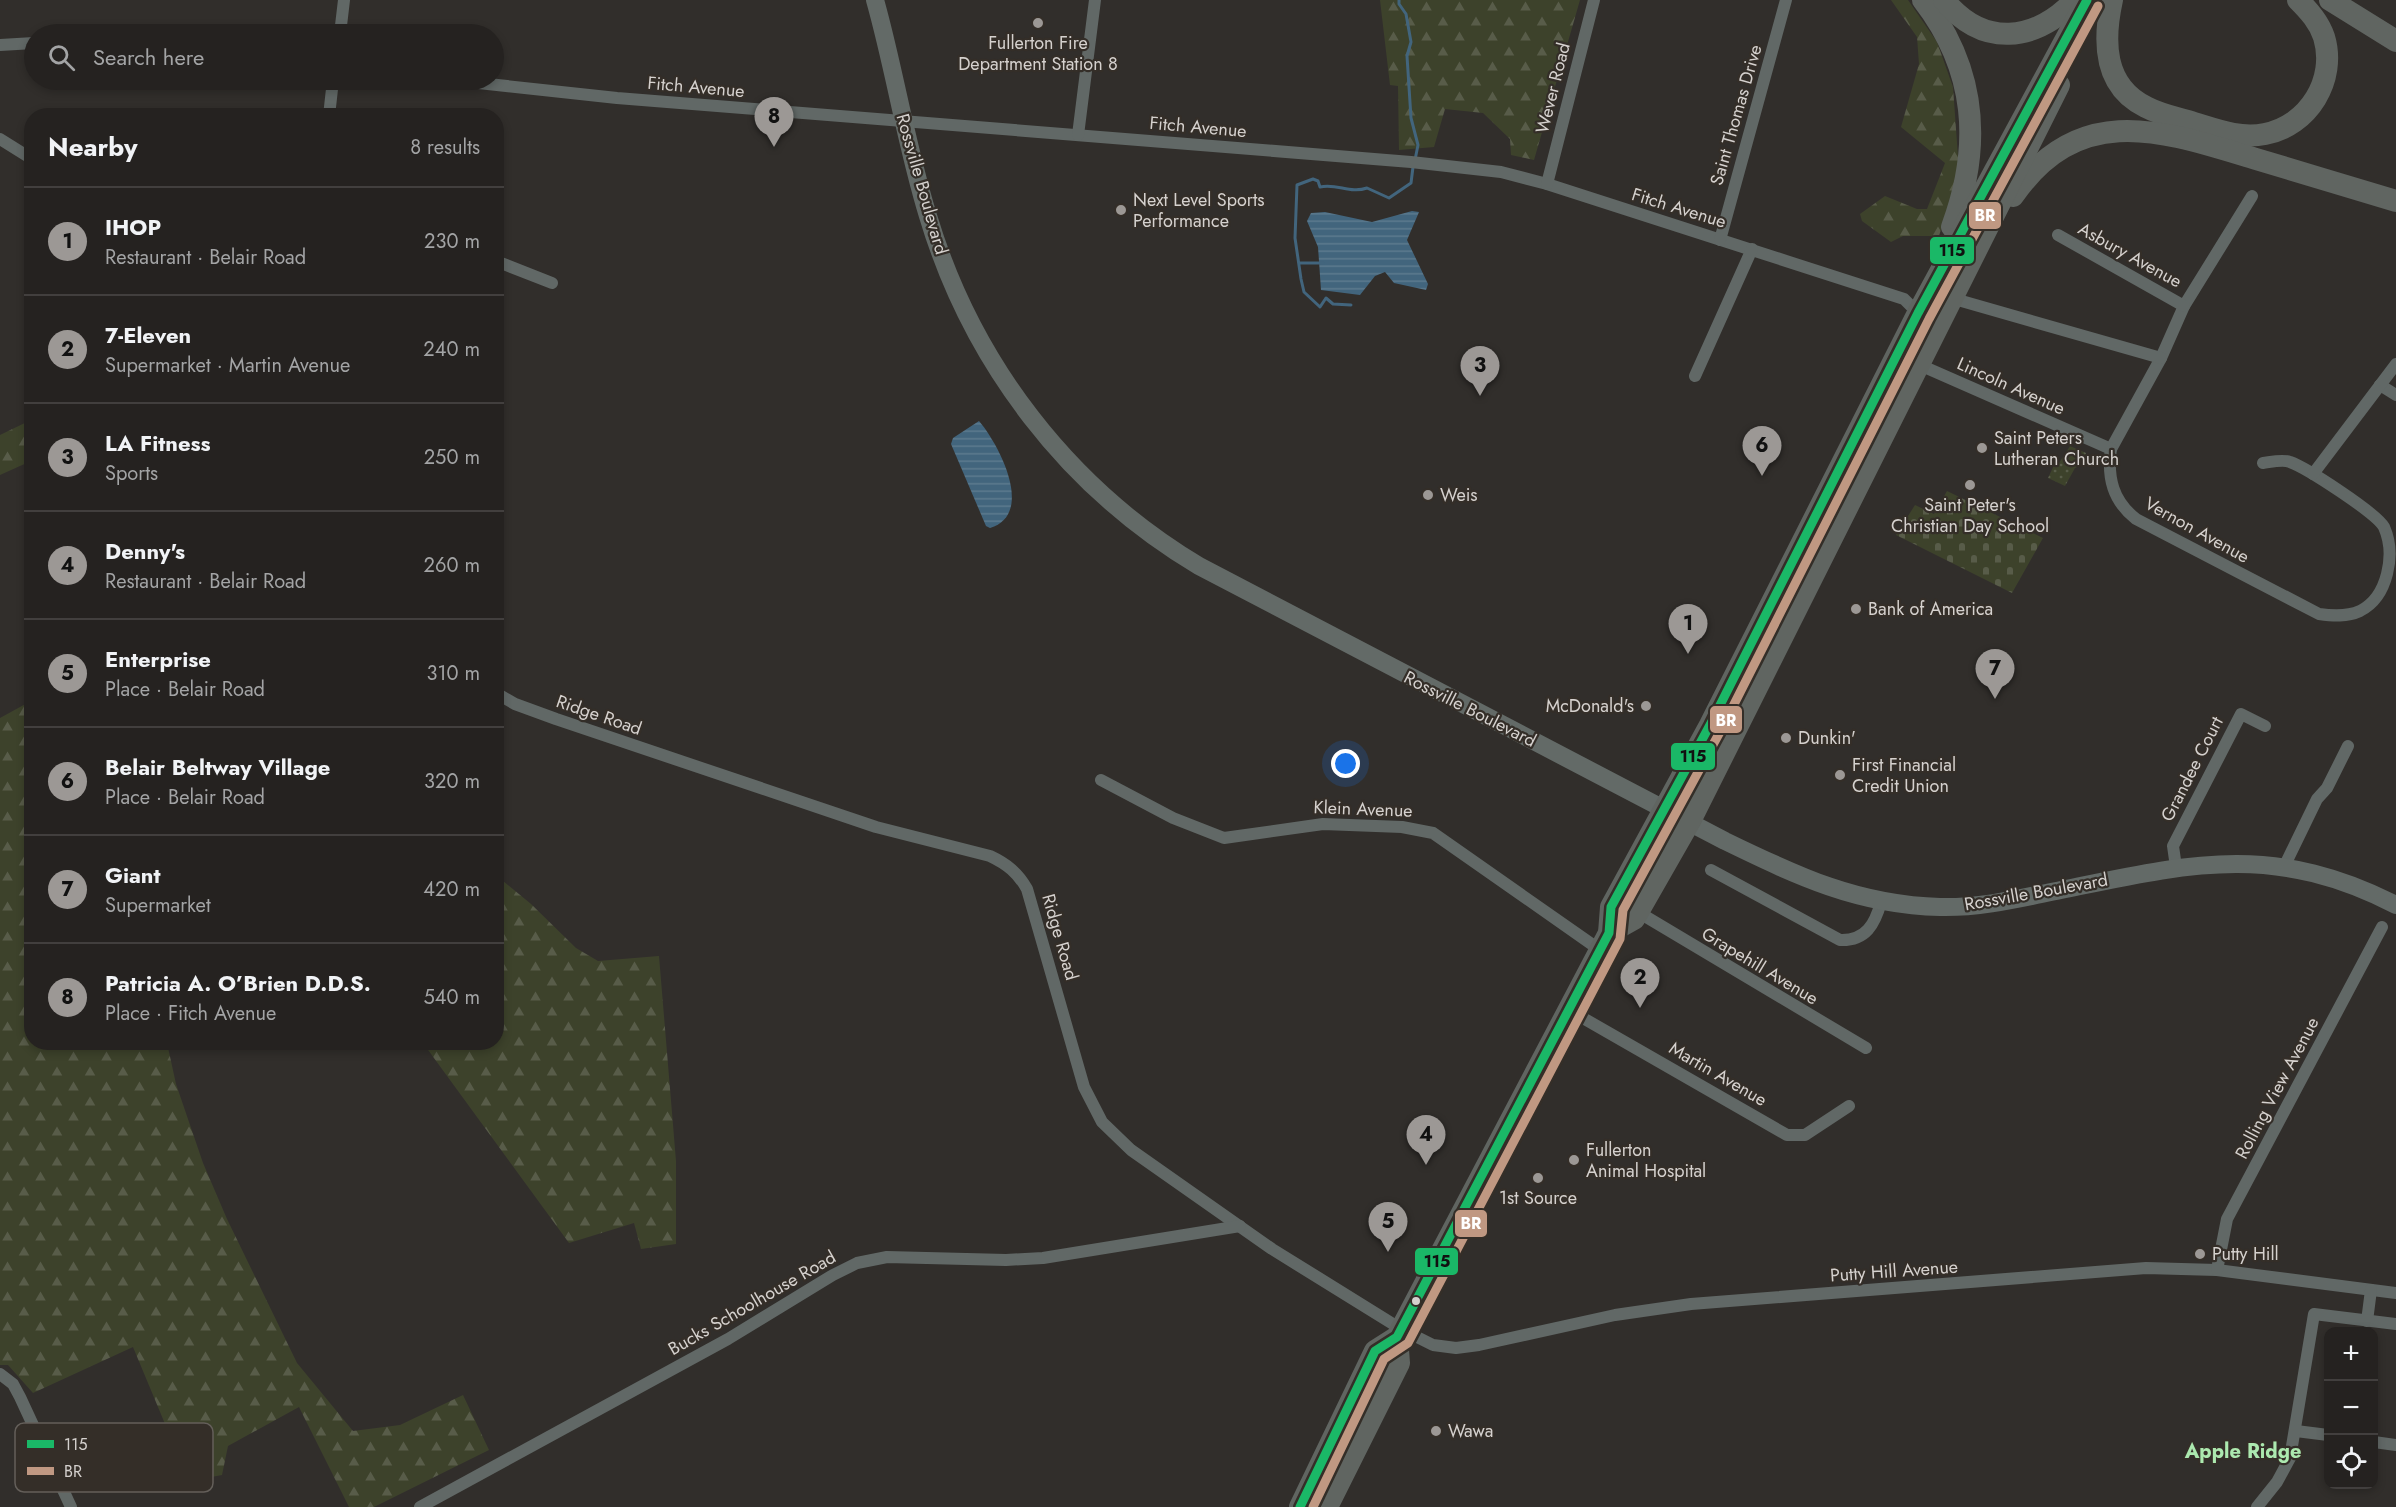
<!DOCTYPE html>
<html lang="en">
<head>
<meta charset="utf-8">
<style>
	body { margin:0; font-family:Jost,sans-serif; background:#2d2a29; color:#f1f3f6 }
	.controls { position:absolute; right:18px; bottom:18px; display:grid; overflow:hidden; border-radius:12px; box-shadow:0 3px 9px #0003 }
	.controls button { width:54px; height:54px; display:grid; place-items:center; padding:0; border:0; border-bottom:2px solid #423f3e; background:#252220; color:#f1f3f6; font:30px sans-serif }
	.you { position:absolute; left:1346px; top:764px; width:21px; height:21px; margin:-15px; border:4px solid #fff; border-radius:50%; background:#1a73e8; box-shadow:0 0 0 9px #1a73e833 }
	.badge { display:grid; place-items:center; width:39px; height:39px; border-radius:50%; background:#9c9895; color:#111; font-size:20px; font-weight:700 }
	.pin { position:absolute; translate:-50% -50px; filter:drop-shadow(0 2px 3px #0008) }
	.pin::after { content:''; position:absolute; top:32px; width:21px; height:18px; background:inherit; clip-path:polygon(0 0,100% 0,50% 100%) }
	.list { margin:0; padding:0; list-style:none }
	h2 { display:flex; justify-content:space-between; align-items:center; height:78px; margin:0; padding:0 24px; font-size:26px }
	h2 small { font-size:20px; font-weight:400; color:#a3a4a5 }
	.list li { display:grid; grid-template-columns:39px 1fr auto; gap:18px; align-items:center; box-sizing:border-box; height:108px; padding:0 24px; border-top:2px solid #423f3e }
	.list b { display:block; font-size:22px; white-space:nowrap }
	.list p { margin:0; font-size:20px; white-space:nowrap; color:#a3a4a5 }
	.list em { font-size:20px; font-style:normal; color:#a3a4a5 }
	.icon { flex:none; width:33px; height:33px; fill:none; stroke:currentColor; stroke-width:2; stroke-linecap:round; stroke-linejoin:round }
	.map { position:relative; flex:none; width:2396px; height:1507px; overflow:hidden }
	.search { position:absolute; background:#252220; box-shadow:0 3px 9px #0003; left:24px; top:24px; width:480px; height:66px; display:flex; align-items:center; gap:15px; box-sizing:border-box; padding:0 21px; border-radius:33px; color:#a3a4a5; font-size:22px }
	.panel { position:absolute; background:#252220; box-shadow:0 3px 9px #0003; left:24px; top:108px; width:480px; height:942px; border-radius:24px }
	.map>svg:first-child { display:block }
	.grass { fill:url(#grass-dots) }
	.forest { fill:url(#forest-firs) }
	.cemetery { fill:url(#cemetery-stones) }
	.water { fill:url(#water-rules) }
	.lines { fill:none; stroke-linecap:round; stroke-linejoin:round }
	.stream { stroke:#42657d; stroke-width:3 }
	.street { stroke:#616866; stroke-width:12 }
	.secondary { stroke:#636a67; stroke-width:18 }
	.highway { stroke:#606561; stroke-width:22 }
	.bus-1-casing { stroke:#342e28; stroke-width:14 }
	.bus-2-casing { stroke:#342e28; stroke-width:14 }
	.bus-1 { stroke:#1ab867; stroke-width:9 }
	.bus-2 { stroke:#c09882; stroke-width:9 }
	.poi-dot { fill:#9c9895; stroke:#342e28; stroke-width:2 }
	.bus-dot { fill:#d5d1ce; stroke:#342e28; stroke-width:2 }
	.labels { text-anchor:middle; stroke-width:4.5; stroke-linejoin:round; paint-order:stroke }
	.poi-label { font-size:18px; fill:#d5d1ce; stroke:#342e28; text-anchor:start }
	.street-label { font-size:18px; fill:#d5d1ce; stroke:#342e28 }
	.neighbourhood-label { font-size:20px; font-weight:bold; fill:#ace9af; stroke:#342e28 }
	.key { fill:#342e28; stroke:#645f5a; stroke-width:1.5 }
	.key-label { font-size:16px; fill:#d5d1ce }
	.line-badge { stroke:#342e28; stroke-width:2 }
	.badge-label { font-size:16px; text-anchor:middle; font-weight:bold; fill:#fff }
	.pale-badge-label { font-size:16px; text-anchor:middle; font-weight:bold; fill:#111 }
</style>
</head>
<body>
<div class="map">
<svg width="2396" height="1507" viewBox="0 0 2396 1507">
	<defs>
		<pattern id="grass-dots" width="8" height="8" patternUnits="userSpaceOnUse" patternTransform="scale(1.5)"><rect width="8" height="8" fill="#3d422b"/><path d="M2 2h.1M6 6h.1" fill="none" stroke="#585c49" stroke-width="1.8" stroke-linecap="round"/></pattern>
		<pattern id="forest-firs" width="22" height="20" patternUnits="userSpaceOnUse" patternTransform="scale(1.5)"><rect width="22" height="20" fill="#3d422b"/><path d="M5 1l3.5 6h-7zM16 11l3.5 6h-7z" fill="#585c49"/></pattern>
		<pattern id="cemetery-stones" width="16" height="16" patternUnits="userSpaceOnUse" patternTransform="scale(1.5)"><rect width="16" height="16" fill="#3d422b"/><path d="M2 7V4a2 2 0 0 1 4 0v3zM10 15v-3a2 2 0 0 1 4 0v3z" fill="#585c49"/></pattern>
		<pattern id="water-rules" width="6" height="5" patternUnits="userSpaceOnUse" patternTransform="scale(1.5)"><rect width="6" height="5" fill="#42657d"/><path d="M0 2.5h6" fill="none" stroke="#5c7a8e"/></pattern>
	</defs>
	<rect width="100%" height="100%" fill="#312e2b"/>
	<path class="grass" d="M 2070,446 L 2086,453 L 2084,464 L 2075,468 L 2065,486 L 2048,478 L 2056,461 L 2059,463 Z"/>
	<g class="forest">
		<path d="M 1380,0 L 1580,0 L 1534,160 L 1511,155 L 1510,139 L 1483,113 L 1445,109 L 1434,147 L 1399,150 L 1398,86 L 1390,85 Z"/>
		<path d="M 1891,0 L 1908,0 L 1937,42 L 1953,87 L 1959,171 L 1939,236 L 1903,236 L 1891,242 L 1862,221 L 1860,214 L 1885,196 L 1917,209 L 1927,209 L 1945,163 L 1901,127 L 1919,64 L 1917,37 Z"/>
		<path d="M 31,420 L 31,461 L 0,475 L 0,435 Z"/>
		<path d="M 31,701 L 32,1042 L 167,1043 L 176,1084 L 203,1163 L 227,1219 L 297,1363 L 353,1431 L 400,1425 L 463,1395 L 489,1450 L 374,1507 L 349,1507 L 299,1407 L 228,1446 L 222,1475 L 195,1480 L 168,1431 L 133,1347 L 33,1393 L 8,1365 L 0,1365 L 0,718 Z"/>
		<path d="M 497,876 L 531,904 L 576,948 L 598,961 L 659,956 L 676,1161 L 676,1244 L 641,1249 L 634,1223 L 569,1243 L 423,1043 L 496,1042 Z"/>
	</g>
	<path class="cemetery" d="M 1947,491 L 2043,538 L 2012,593 L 1896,535 L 1915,505 L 1934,514 Z"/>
	<g class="water">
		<path d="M 1412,211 L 1419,212 L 1407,240 L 1428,284 L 1426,290 L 1394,283 L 1385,272 L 1375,276 L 1360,295 L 1321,290 L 1318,247 L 1307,221 L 1311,213 L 1325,212 L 1372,222 Z"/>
		<path d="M 979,421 C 998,443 1036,514 990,528 L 986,526 L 951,444 L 953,438 Z"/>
	</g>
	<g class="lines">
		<g class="stream">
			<path d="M 1399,0 L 1399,4 L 1406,14 L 1411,42 L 1407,56 L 1411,118 L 1418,145 L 1415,160"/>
			<path d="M 1300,263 L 1323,263"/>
			<path d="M 1351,305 L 1333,304 L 1326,298 L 1320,307 L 1304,292 L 1301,279 L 1295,238 L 1297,185 L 1313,179 L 1318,181 L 1320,187 C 1337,183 1350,194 1367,188 L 1389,198 L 1411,183 L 1413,167"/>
		</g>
		<g class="street">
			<path d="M 340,34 L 344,0"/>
			<path d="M 0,45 L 34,43"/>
			<path d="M 451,80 L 617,98 L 1411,162 L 1501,172 L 1547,184 L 1904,299 L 1918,313"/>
			<path d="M 329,116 L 333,80"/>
			<path d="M 1078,135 L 1095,0"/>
			<path d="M 0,139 L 32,159"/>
			<path d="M 1547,184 L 1594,0"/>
			<path d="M 2252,196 L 2184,306 L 2161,358 L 2111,449 C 2107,478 2113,501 2136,519 L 2319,614 C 2333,616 2347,617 2360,611 C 2388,597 2396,554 2384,527 C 2376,513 2307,468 2290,462 C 2283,459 2271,462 2263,463"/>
			<path d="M 2058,235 L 2184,306"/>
			<path d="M 1720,240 L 1786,0"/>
			<path d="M 496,261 L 552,283"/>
			<path d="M 1951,298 L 2161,358"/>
			<path d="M 1897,355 L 2111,449"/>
			<path d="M 1695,376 L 1752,249"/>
			<path d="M 2380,385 L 2396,395"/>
			<path d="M 2313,474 L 2396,364"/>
			<path d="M 496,693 L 515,704 L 556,719 L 876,827 L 990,856 C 1007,864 1018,873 1027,889 L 1084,1087 L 1102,1122 L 1131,1150 L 1272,1249 L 1401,1329 L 1433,1345 L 1456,1348 L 1479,1345 L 1615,1315 L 1691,1304 L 2146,1268 L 2217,1270 L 2396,1293"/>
			<path d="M 1101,780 L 1173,818 L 1224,838 L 1323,824 L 1402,827 L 1433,833 L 1600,950"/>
			<path d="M 2176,867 L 2173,846 L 2241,714 L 2265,726"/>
			<path d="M 2284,867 L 2317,799 L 2327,788 L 2348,746"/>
			<path d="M 1711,870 L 1840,940 C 1866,941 1875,924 1881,902"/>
			<path d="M 1638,912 L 1866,1048"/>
			<path d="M 1569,1010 L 1787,1135 L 1805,1135 L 1849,1106"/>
			<path d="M 2217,1270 L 2227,1219 L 2382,927"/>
			<path d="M 2367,1321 L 2371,1290"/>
			<path d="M 0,1374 L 13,1384 L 20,1397 L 71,1507"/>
			<path d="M 2296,1431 L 2328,1435"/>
			<path d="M 2374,1442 L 2396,1445"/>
			<path d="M 420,1507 L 728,1339 L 833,1275 L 857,1263 L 887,1257 L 1006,1260 L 1043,1258 L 1240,1226"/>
			<path d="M 2257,1507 L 2277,1482 L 2290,1458 L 2314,1314 L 2396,1324"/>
		</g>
		<path class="secondary" d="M 875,0 C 895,71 906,145 928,216 C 972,363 1068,488 1199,566 L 1725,841 C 1797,876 1858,905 1940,907 C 1981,908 2021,898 2061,890 C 2188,864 2273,842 2396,905"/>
		<g class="highway">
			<path d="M 1923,0 C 1977,70 1982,146 1952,227"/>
			<path d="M 1944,0 C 1983,48 2035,42 2075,0"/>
			<path d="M 2112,0 C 2103,41 2103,86 2146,107 C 2161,115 2178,118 2194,123 C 2217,130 2240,139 2265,134 C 2308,126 2337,80 2324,37 C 2319,22 2309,11 2298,0"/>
			<path d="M 2330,0 L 2396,41"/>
			<path d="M 2013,196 C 2080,100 2163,131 2256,159 C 2303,173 2349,187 2396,201"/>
			<path d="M 1609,933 L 1634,919 L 1690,821 L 2059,85"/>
			<path d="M 1300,1507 L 1375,1351 L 1397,1337 L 1609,933 L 1611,907 L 1710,725 L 1918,313 L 2087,0"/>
			<path d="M 1327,1507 L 1399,1363 L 1397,1337"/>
		</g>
		<g class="bus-1-casing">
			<path id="bus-1" d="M 1300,1507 L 1375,1351 L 1397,1337 L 1609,933 L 1611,907 L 1710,725 L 1918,313 L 2087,0"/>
		</g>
		<g class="bus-2-casing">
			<path id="bus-2" d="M 1313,1507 L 1384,1359 L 1408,1343 L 1620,939 L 1623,910 L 1721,730 L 1929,319 L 2098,6"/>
		</g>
		<use href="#bus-1" class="bus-1"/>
		<use href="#bus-2" class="bus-2"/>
	</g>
	<g class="poi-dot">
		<circle cx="1038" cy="23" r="6"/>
		<circle cx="1121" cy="210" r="6"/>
		<circle cx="1982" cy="448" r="6"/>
		<circle cx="1970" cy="485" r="6"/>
		<circle cx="1428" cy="495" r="6"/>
		<circle cx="1856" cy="609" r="6"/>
		<circle cx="1646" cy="706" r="6"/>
		<circle cx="1786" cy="738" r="6"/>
		<circle cx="1840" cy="775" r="6"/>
		<circle cx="1574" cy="1160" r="6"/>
		<circle cx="1538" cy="1178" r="6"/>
		<circle cx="2200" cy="1254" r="6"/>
		<circle cx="1436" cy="1431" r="6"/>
	</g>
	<circle class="bus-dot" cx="1416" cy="1301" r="5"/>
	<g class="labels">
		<g class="poi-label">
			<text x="1038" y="49" text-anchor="middle">Fullerton Fire<tspan x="1038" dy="21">Department Station 8</tspan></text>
			<text x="1133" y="206">Next Level Sports<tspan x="1133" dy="21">Performance</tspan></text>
			<text x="1994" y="444">Saint Peters<tspan x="1994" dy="21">Lutheran Church</tspan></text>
			<text x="1440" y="501">Weis</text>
			<text x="1970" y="511" text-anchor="middle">Saint Peter's<tspan x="1970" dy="21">Christian Day School</tspan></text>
			<text x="1868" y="615">Bank of America</text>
			<text x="1634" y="712" text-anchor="end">McDonald's</text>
			<text x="1798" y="744">Dunkin'</text>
			<text x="1852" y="771">First Financial<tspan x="1852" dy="21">Credit Union</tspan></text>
			<text x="1586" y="1156">Fullerton<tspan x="1586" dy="21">Animal Hospital</tspan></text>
			<text x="1538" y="1204" text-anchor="middle">1st Source</text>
			<text x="2212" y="1260">Putty Hill</text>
			<text x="1448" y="1437">Wawa</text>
		</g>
		<g class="street-label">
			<text transform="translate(696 87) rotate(5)" y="6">Fitch Avenue</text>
			<text transform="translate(1553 88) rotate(-76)" y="6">Wever Road</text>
			<text transform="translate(1736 115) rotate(-74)" y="6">Saint Thomas Drive</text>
			<text transform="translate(1198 127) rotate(5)" y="6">Fitch Avenue</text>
			<text transform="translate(922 184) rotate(74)" y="6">Rossville Boulevard</text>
			<text transform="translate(1679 208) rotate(17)" y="6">Fitch Avenue</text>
			<text transform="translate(2130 255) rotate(29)" y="6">Asbury Avenue</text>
			<text transform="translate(2011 386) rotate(24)" y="6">Lincoln Avenue</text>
			<text transform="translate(2197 530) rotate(29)" y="6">Vernon Avenue</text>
			<text transform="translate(1470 709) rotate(27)" y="6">Rossville Boulevard</text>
			<text transform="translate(599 715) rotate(19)" y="6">Ridge Road</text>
			<text transform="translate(2192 769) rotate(-63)" y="6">Grandee Court</text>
			<text transform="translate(1363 809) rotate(2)" y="6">Klein Avenue</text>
			<text transform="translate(2036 892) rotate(-10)" y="6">Rossville Boulevard</text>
			<text transform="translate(1060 937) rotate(74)" y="6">Ridge Road</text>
			<text transform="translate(1760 966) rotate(31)" y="6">Grapehill Avenue</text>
			<text transform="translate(1718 1074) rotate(30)" y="6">Martin Avenue</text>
			<text transform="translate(2277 1088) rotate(-62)" y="6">Rolling View Avenue</text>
			<text transform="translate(1894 1271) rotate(-4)" y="6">Putty Hill Avenue</text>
			<text transform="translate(752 1303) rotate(-30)" y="6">Bucks Schoolhouse Road</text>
		</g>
		<g class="neighbourhood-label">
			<text x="2243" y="1458">Apple Ridge</text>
		</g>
	</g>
	<rect x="15" y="1423" width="198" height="69" rx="9" class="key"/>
	<rect x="27" y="1440" width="27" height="8" fill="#1ab867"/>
	<rect x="27" y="1467" width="27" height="8" fill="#c09882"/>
	<g class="key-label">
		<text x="64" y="1450">115</text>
		<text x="64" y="1477">BR</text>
	</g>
	<g class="line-badge">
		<rect x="1968" y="201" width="34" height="29" rx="6" fill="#c09882"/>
		<rect x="1929" y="236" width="46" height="29" rx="6" fill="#1ab867"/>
		<rect x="1709" y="705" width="34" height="29" rx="6" fill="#c09882"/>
		<rect x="1670" y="742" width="46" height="29" rx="6" fill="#1ab867"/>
		<rect x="1454" y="1209" width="34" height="29" rx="6" fill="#c09882"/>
		<rect x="1414" y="1247" width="45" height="29" rx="6" fill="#1ab867"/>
	</g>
	<g class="badge-label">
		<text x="1985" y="221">BR</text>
		<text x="1726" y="726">BR</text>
		<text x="1471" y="1229">BR</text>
	</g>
	<g class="pale-badge-label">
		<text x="1952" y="256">115</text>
		<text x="1693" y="762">115</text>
		<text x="1437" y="1267">115</text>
	</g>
</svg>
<div class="controls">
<button>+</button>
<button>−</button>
<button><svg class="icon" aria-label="locate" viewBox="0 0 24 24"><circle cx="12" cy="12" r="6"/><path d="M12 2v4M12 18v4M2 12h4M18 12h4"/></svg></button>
</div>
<div class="you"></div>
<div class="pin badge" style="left:1688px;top:654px">1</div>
<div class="pin badge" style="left:1640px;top:1008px">2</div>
<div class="pin badge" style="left:1480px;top:396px">3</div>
<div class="pin badge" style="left:1426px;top:1165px">4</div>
<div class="pin badge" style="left:1388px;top:1252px">5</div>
<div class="pin badge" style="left:1762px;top:476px">6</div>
<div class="pin badge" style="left:1995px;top:699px">7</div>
<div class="pin badge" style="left:774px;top:147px">8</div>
<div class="search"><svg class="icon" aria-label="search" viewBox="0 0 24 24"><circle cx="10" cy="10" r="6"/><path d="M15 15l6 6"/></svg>Search here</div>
<section class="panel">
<h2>Nearby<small>8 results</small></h2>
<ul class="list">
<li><span class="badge">1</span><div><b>IHOP</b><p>Restaurant · Belair Road</p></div><em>230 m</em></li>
<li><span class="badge">2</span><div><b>7-Eleven</b><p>Supermarket · Martin Avenue</p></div><em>240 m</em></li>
<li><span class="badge">3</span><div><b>LA Fitness</b><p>Sports</p></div><em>250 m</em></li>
<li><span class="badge">4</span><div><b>Denny's</b><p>Restaurant · Belair Road</p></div><em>260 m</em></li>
<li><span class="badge">5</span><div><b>Enterprise</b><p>Place · Belair Road</p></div><em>310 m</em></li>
<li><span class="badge">6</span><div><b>Belair Beltway Village</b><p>Place · Belair Road</p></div><em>320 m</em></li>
<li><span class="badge">7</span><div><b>Giant</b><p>Supermarket</p></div><em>420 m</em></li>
<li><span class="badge">8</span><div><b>Patricia A. O’Brien D.D.S.</b><p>Place · Fitch Avenue</p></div><em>540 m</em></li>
</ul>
</section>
</div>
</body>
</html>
